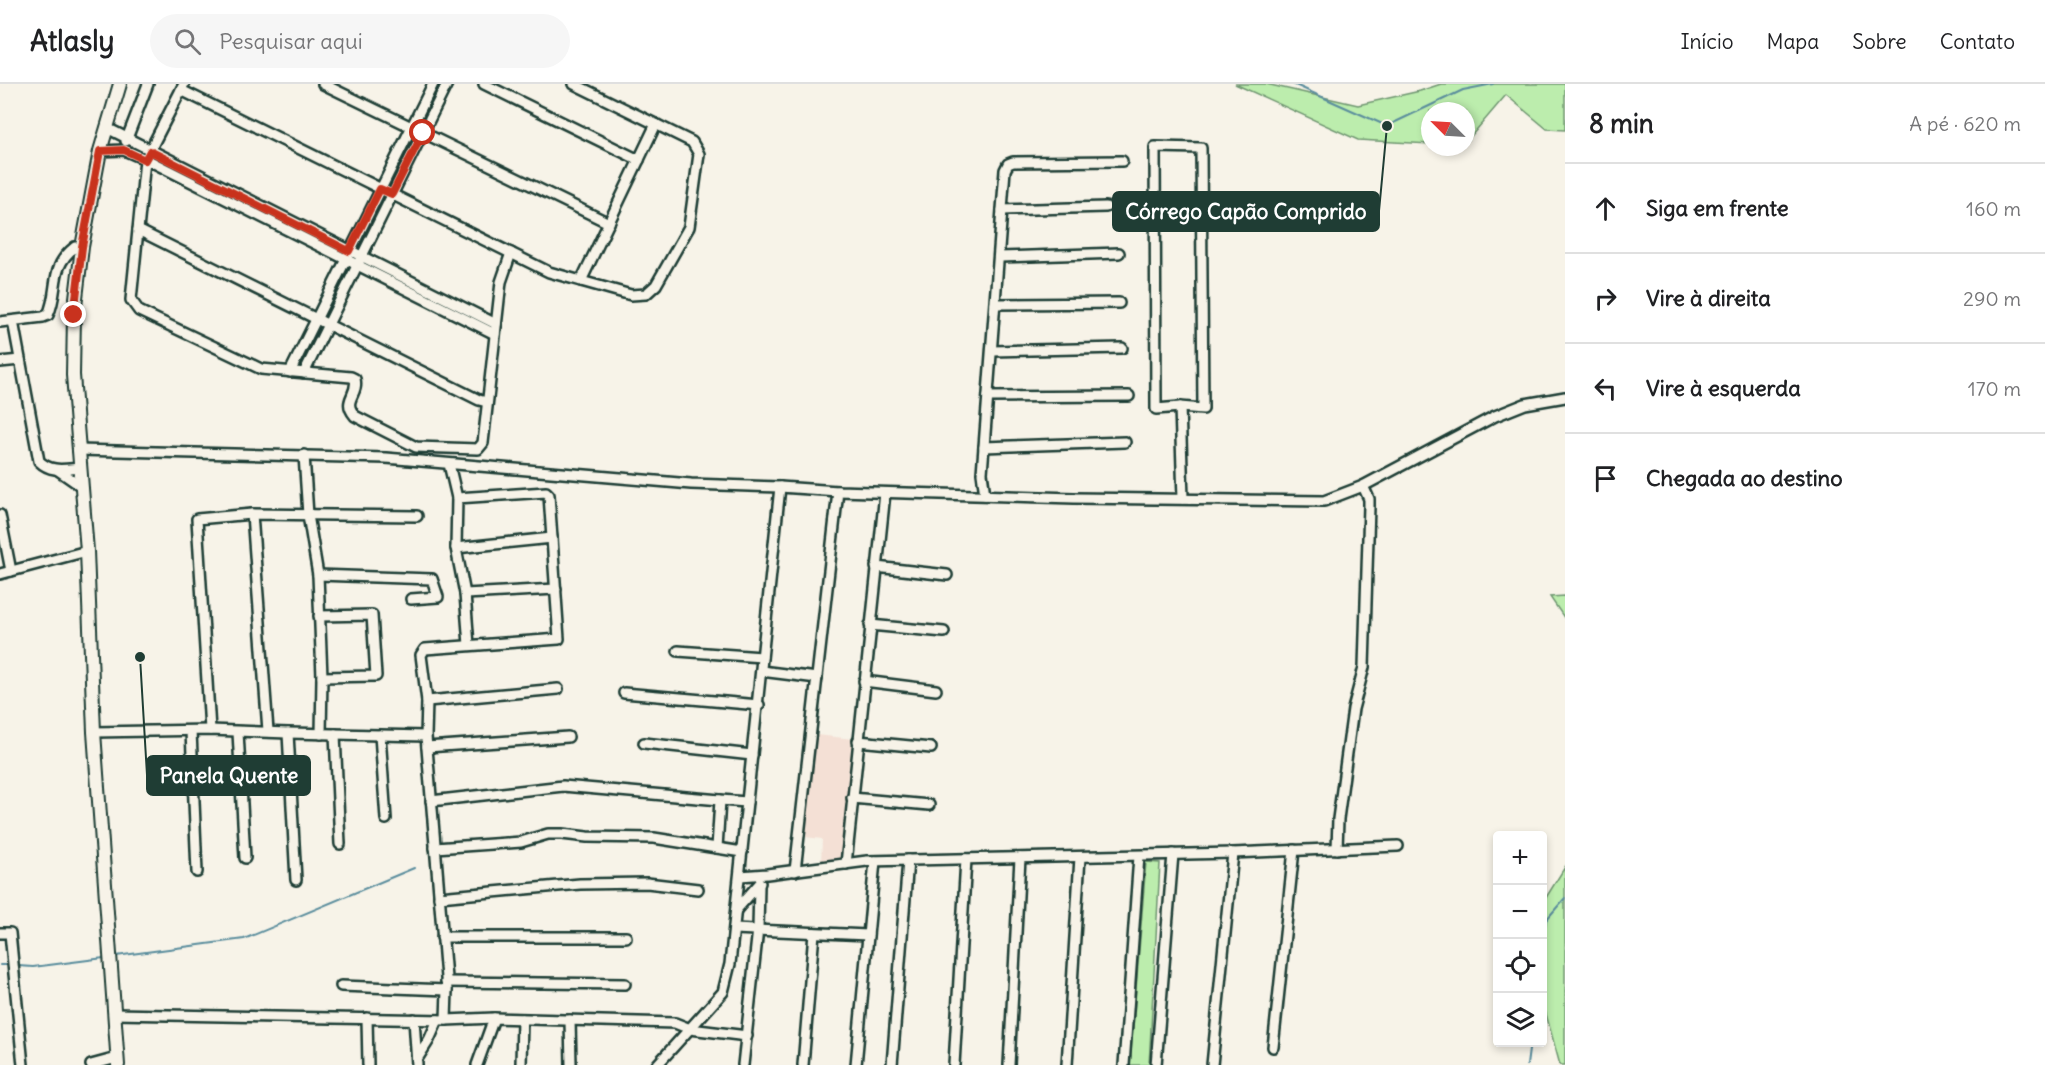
<!DOCTYPE html>
<html lang="pt">
<head>
<meta charset="utf-8">
<style>
	body { margin:0; font-family:Delius,sans-serif; background:#f6f6f6; color:#202124 }
	.controls { position:absolute; right:18px; bottom:18px; display:grid; overflow:hidden; border-radius:6px; box-shadow:0 3px 9px #0003 }
	.controls button { width:54px; height:54px; display:grid; place-items:center; padding:0; border:0; border-bottom:2px solid #e0e0e0; background:#fff; color:#202124; font:30px sans-serif }
	.compass { position:absolute; left:1421px; top:18px; width:54px; height:54px; border-radius:50%; background:#fff; box-shadow:0 3px 9px #0003; rotate:294deg }
	.stop { position:absolute; width:18px; height:18px; margin:-14px; border:4px solid #c8321e; border-radius:50%; background:#fff }
	.stop.end { background:#c8321e; border-color:#fff; box-shadow:0 2px 6px #0008 }
	.list { margin:0; padding:0; list-style:none }
	h2 { display:flex; justify-content:space-between; align-items:center; height:78px; margin:0; padding:0 24px; font-size:26px }
	h2 small { font-size:20px; font-weight:400; color:#757577 }
	.list li { display:grid; grid-template-columns:39px 1fr auto; gap:18px; align-items:center; box-sizing:border-box; height:90px; padding:0 24px; border-top:2px solid #e0e0e0 }
	.list b { display:block; font-size:22px; white-space:nowrap }
	.list em { font-size:20px; font-style:normal; color:#757577 }
	.icon { flex:none; width:33px; height:33px; fill:none; stroke:currentColor; stroke-width:2; stroke-linecap:round; stroke-linejoin:round }
	.map { position:relative; flex:none; width:1565px; height:981px; overflow:hidden }
	header { display:flex; align-items:center; gap:36px; box-sizing:border-box; height:84px; padding:0 30px; background:#fff; border-bottom:2px solid #e0e0e0 }
	header strong { font-size:28px }
	nav { display:flex; gap:33px; margin-inline-start:auto; font-size:21px }
	.search { width:420px; height:54px; background:#f6f6f6; display:flex; align-items:center; gap:15px; box-sizing:border-box; padding:0 21px; border-radius:33px; color:#757577; font-size:22px }
	main { display:flex }
	aside { flex:1; background:#fff }
	.map>svg:first-child { display:block }
	.built { fill:#f4e0d5 }
	.green { fill:#bcedad; stroke:#6e9570; stroke-width:1.5 }
	.lines { fill:none; stroke-linecap:round; stroke-linejoin:round }
	.stream { stroke:#5a8d9d; stroke-width:2 }
	.minor-casing { stroke:#1f3d34; stroke-width:14 }
	.major-casing { stroke:#1f3d34; stroke-width:16 }
	.minor { stroke:#f7f3e8; stroke-width:9 }
	.major { stroke:#f7f3e8; stroke-width:12 }
	.route { stroke:#c8321e; stroke-width:8 }
	.leader { fill:none; stroke:#1f3d34; stroke-width:2 }
	.callout-dot { fill:#1f3d34; stroke:#f7f3e8; stroke-width:2 }
	.callout { fill:#1f3d34; stroke:#1f3d34; stroke-width:2 }
	.callout-label { font-size:21px; text-anchor:middle; font-weight:bold; fill:#fff }
</style>
</head>
<body>
<header>
<strong>Atlasly</strong>
<div class="search"><svg class="icon" aria-label="search" viewBox="0 0 24 24"><circle cx="10" cy="10" r="6"/><path d="M15 15l6 6"/></svg>Pesquisar aqui</div>
<nav><a>Início</a><a>Mapa</a><a>Sobre</a><a>Contato</a></nav>
</header>
<main>
<div class="map">
<svg width="1565" height="981" viewBox="0 0 1565 981">
	<rect width="100%" height="100%" fill="#f7f3e8"/>
	<filter id="ink" filterUnits="userSpaceOnUse"><feTurbulence type="fractalNoise" baseFrequency=".0167" numOctaves="2"/><feDisplacementMap in="SourceGraphic" scale="12" xChannelSelector="R" yChannelSelector="G"/><feConvolveMatrix kernelMatrix="1 2 1 2 8 2 1 2 1" color-interpolation-filters="sRGB"/></filter>
	<g filter="url(#ink)">
		<path class="built" d="M 816,651 L 854,655 L 842,777 L 821,780 L 822,755 L 805,753 Z"/>
		<g class="green">
			<path d="M 1235,0 L 1266,0 L 1358,21 L 1420,7 L 1441,0 L 1565,0 L 1565,46 L 1547,45 L 1506,11 L 1466,58 L 1466,27 L 1430,27 L 1430,60 L 1358,56 Z"/>
			<path d="M 1565,512 L 1565,535 L 1550,513 Z"/>
			<path d="M 1146,778 L 1160,779 L 1149,981 L 1130,981 Z"/>
			<path d="M 1565,783 L 1565,981 L 1560,981 L 1543,919 L 1542,820 Z"/>
		</g>
		<g class="lines">
			<g class="stream">
				<path d="M 1293,0 L 1387,42 L 1463,6 L 1493,0"/>
				<path d="M 1542,861 L 1546,836 L 1565,814"/>
				<path d="M 116,872 L 244,855 L 414,784"/>
				<path d="M 0,881 L 8,881"/>
				<path d="M 18,882 L 33,883 L 104,874"/>
				<path d="M 1527,981 L 1530,958"/>
			</g>
			<g class="minor-casing">
				<g id="minor">
					<path d="M 184,0 L 145,76 L 131,216 L 139,227 L 261,285 L 351,293 L 355,295 C 359,311 341,316 355,332 L 416,363 L 478,365 L 483,359 L 501,198 L 511,169"/>
					<path d="M 323,0 L 609,139"/>
					<path d="M 484,0 L 639,76"/>
					<path d="M 181,6 L 549,188 L 631,211 L 646,210 L 656,201 L 689,143 L 699,70 L 692,58 L 574,0"/>
					<path d="M 107,44 L 496,240"/>
					<path d="M 126,57 L 148,0"/>
					<path d="M 1155,63 L 1201,64 L 1203,325 L 1180,323 L 1156,325 Z"/>
					<path d="M 100,67 L 124,66 L 154,79 L 495,250"/>
					<path d="M 1002,126 L 1106,123"/>
					<path d="M 138,146 L 479,316 L 487,318"/>
					<path d="M 999,173 L 1119,169"/>
					<path d="M 581,197 L 656,40"/>
					<path d="M 995,220 L 1119,219"/>
					<path d="M 13,237 L 39,377 C 51,389 65,385 80,384"/>
					<path d="M 0,238 L 43,233 L 48,231 C 60,205 48,184 75,163 L 82,163"/>
					<path d="M 992,267 L 1122,264"/>
					<path d="M 0,278 L 20,276"/>
					<path d="M 290,288 L 433,0"/>
					<path d="M 304,289 L 447,0"/>
					<path d="M 988,313 L 1129,312"/>
					<path d="M 1180,323 L 1183,415"/>
					<path d="M 984,363 L 1125,358"/>
					<path d="M 78,366 L 386,374 L 691,400 L 780,403 L 838,407 L 1074,414 L 1324,417 L 1363,402 L 1495,332 L 1525,320 L 1565,313"/>
					<path d="M 304,371 L 308,431 L 318,491 L 322,593 L 321,650"/>
					<path d="M 449,380 L 457,414 L 456,464 L 465,510 L 469,561"/>
					<path d="M 58,386 L 81,402"/>
					<path d="M 985,411 L 982,389 L 1005,86 L 1008,80 L 1013,78 L 1122,77"/>
					<path d="M 252,430 L 268,647"/>
					<path d="M 0,431 L 11,487"/>
					<path d="M 456,464 L 552,454"/>
					<path d="M 876,483 L 947,491"/>
					<path d="M 0,490 L 87,467"/>
					<path d="M 318,491 L 432,495 L 438,513 L 411,515"/>
					<path d="M 465,510 L 556,505"/>
					<path d="M 319,532 L 372,531 L 376,592 L 322,593"/>
					<path d="M 870,541 L 944,548"/>
					<path d="M 678,567 L 762,573"/>
					<path d="M 761,587 L 817,594"/>
					<path d="M 864,597 L 936,606"/>
					<path d="M 624,609 L 759,621"/>
					<path d="M 427,617 L 558,605"/>
					<path d="M 210,646 L 197,435 L 252,430 L 417,432"/>
					<path d="M 191,647 L 197,788"/>
					<path d="M 94,648 L 210,646 L 288,649 L 426,652"/>
					<path d="M 238,648 L 245,774"/>
					<path d="M 288,649 L 296,796"/>
					<path d="M 335,650 L 340,760"/>
					<path d="M 380,651 L 386,735"/>
					<path d="M 858,657 L 931,664"/>
					<path d="M 644,659 L 752,671"/>
					<path d="M 427,663 L 568,653"/>
					<path d="M 852,714 L 929,721"/>
					<path d="M 720,716 L 747,718"/>
					<path d="M 431,717 L 563,702 L 720,716 L 717,764"/>
					<path d="M 435,764 L 521,758 L 548,750 L 562,750 L 587,753 L 654,754 L 742,768"/>
					<path d="M 1337,765 L 1338,735 L 1353,625 L 1364,583 L 1369,422 L 1369,415 L 1363,402"/>
					<path d="M 846,780 L 885,409"/>
					<path d="M 795,787 L 838,407"/>
					<path d="M 740,792 L 767,790 L 867,777 L 1233,769 L 1398,762"/>
					<path d="M 439,813 L 580,800 L 647,799 L 698,805"/>
					<path d="M 736,826 L 760,799"/>
					<path d="M 734,845 L 868,851"/>
					<path d="M 0,849 L 10,849 L 23,981"/>
					<path d="M 442,853 L 626,853"/>
					<path d="M 446,898 L 625,900"/>
					<path d="M 341,902 L 447,906"/>
					<path d="M 114,930 L 446,936 L 447,906 L 426,652 L 427,617 L 421,571 L 425,565 L 559,555 L 549,411 L 546,408 L 457,414"/>
					<path d="M 367,934 L 368,981"/>
					<path d="M 414,935 L 417,981"/>
					<path d="M 446,936 L 494,934 L 675,939 L 690,945 L 747,952"/>
					<path d="M 570,936 L 571,981"/>
					<path d="M 1273,963 L 1294,766"/>
					<path d="M 417,975 L 429,956 L 438,936"/>
					<path d="M 91,981 L 117,974"/>
					<path d="M 477,981 L 494,934"/>
					<path d="M 521,981 L 522,935"/>
					<path d="M 657,981 L 723,908 L 730,880 L 780,403"/>
					<path d="M 743,981 L 758,845 L 759,801"/>
					<path d="M 803,981 L 814,849"/>
					<path d="M 856,981 L 875,777"/>
					<path d="M 892,981 L 908,776"/>
					<path d="M 954,981 L 966,775"/>
					<path d="M 1009,981 L 1020,774"/>
					<path d="M 1067,981 L 1080,773"/>
					<path d="M 1124,981 L 1139,772"/>
					<path d="M 1156,981 L 1173,770"/>
					<path d="M 1212,981 L 1233,769"/>
				</g>
			</g>
			<g class="major-casing">
				<path id="major" d="M 118,981 L 94,648 L 87,467 L 73,291 L 74,231 L 82,163 L 100,67 L 120,0"/>
			</g>
			<use href="#minor" class="minor"/>
			<use href="#major" class="major"/>
		</g>
	</g>
	<g class="lines" filter="url(#ink)">
		<path class="route" d="M 74,231 L 82,163 L 100,67 L 124,66 L 145,76 L 150,67 L 349,167 L 380,105 L 392,110 L 423,49"/>
	</g>
	<path class="leader" d="M1387 42L1379 127M140 573L147 691"/>
	<g class="callout-dot">
		<circle cx="1387" cy="42" r="6"/>
		<circle cx="140" cy="573" r="6"/>
	</g>
	<g class="callout">
		<rect x="1113" y="108" width="266" height="39" rx="6"/>
		<rect x="147" y="672" width="163" height="39" rx="6"/>
	</g>
	<g class="callout-label">
		<text x="1246" y="135">Córrego Capão Comprido</text>
		<text x="229" y="699">Panela Quente</text>
	</g>
</svg>
<div class="controls">
<button>+</button>
<button>−</button>
<button><svg class="icon" aria-label="locate" viewBox="0 0 24 24"><circle cx="12" cy="12" r="6"/><path d="M12 2v4M12 18v4M2 12h4M18 12h4"/></svg></button>
<button><svg class="icon" aria-label="layers" viewBox="0 0 24 24"><path d="M12 4l9 5-9 5-9-5zM3 14l9 5 9-5"/></svg></button>
</div>
<svg class="compass" viewBox="-18 -18 36 36"><path d="M0-13l5 13h-10z" fill="#e53935"/><path d="M0 13l5-13h-10z" fill="#757577"/></svg>
<div class="stop" style="left:423px;top:49px"></div>
<div class="stop end" style="left:74px;top:231px"></div>
</div>
<aside>
<h2>8 min<small>A pé · 620 m</small></h2>
<ul class="list">
<li><svg class="icon" aria-label="ahead" viewBox="0 0 24 24"><path d="M12 20V5M6 11l6-6 6 6"/></svg><div><b>Siga em frente</b></div><em>160 m</em></li>
<li><svg class="icon" aria-label="right" viewBox="0 0 24 24"><path d="M7 20v-9h11M14 6l5 5-5 5"/></svg><div><b>Vire à direita</b></div><em>290 m</em></li>
<li><svg class="icon" aria-label="left" viewBox="0 0 24 24"><path d="M17 20v-9H6M10 6l-5 5 5 5"/></svg><div><b>Vire à esquerda</b></div><em>170 m</em></li>
<li><svg class="icon" aria-label="arrive" viewBox="0 0 24 24"><path d="M6 21V4h12l-3 4 3 4H6"/></svg><div><b>Chegada ao destino</b></div></li>
</ul>
</aside>
</main>
</body>
</html>
